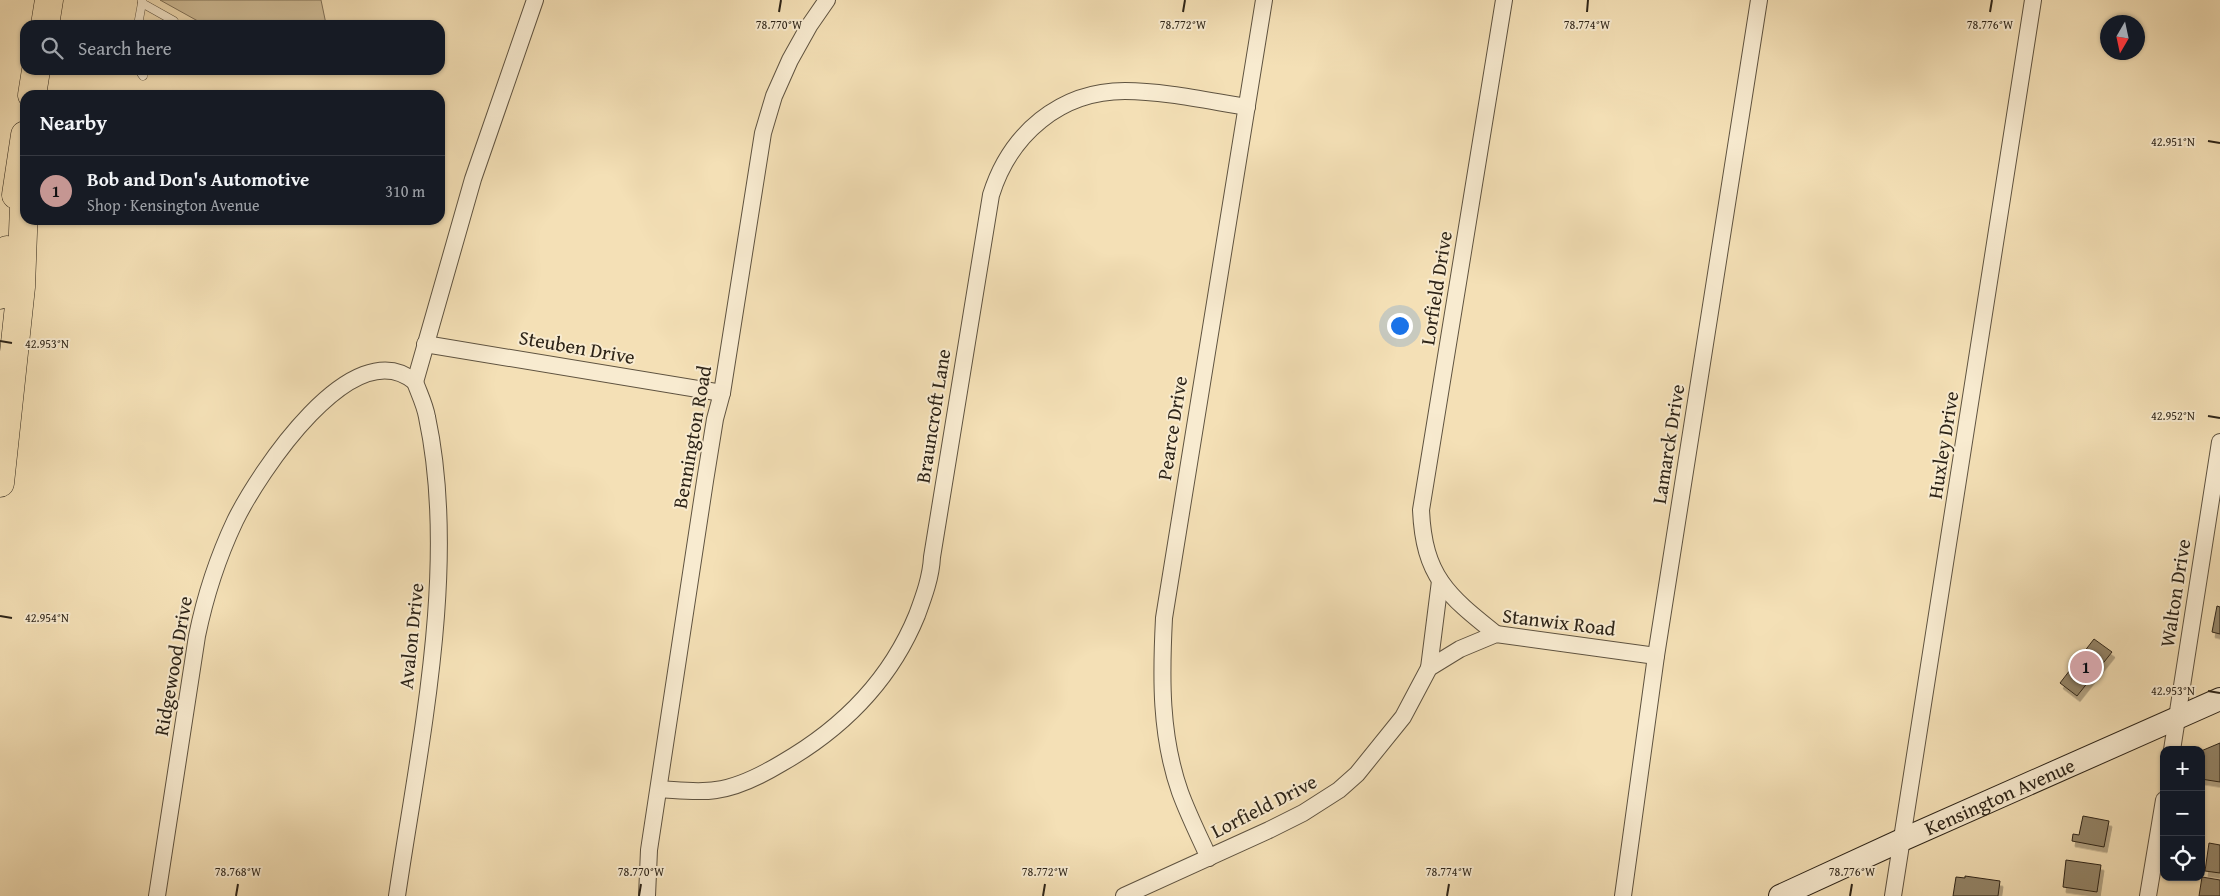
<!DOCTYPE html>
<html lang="en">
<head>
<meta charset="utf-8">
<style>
	body { margin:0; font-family:"Gentium Book Plus",serif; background:#242831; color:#f1f3f6 }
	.controls { position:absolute; right:15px; bottom:15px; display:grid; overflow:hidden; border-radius:10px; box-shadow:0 1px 4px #0004 }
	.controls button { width:45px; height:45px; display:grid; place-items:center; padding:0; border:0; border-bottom:1px solid #363941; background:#171b24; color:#f1f3f6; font:25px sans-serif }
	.compass { position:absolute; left:2100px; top:15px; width:45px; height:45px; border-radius:50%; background:#171b24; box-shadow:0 1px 4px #0004; rotate:189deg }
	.you { position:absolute; left:1399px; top:325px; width:18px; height:18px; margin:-12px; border:4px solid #fff; border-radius:50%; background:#1a73e8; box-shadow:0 0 0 8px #1a73e833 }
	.badge { display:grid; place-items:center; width:32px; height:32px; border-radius:50%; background:#c59692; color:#111; font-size:16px; font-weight:700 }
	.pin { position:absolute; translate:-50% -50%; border:2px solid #fff; box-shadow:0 1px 5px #0006 }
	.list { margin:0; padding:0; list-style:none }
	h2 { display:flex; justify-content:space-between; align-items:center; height:65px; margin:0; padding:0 20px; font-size:21px }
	h2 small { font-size:16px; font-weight:400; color:#9ea1a6 }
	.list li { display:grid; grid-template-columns:32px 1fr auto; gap:15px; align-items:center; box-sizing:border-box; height:70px; padding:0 20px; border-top:1px solid #363941 }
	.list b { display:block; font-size:19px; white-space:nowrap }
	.list p { margin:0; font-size:16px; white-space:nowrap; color:#9ea1a6 }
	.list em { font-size:16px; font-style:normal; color:#9ea1a6 }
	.icon { flex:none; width:28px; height:28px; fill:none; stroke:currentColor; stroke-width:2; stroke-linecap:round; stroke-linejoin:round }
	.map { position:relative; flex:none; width:2220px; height:896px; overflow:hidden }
	.search { position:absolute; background:#171b24; box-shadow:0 1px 4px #0004; left:20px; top:20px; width:425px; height:55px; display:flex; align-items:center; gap:12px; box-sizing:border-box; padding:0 18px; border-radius:15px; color:#9ea1a6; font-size:19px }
	.panel { position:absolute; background:#171b24; box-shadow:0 1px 4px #0004; left:20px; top:90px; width:425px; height:135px; border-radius:15px }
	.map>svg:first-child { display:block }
	.green { fill:#d2c09b; stroke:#80725a }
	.building { fill:#94866a; stroke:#2d2418; filter:url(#shadow) }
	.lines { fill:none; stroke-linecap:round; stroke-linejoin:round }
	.lane-casing { stroke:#5f5340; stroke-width:9 }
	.street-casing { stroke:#5f5340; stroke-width:18 }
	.secondary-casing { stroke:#2d2418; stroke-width:24 }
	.highway-casing { stroke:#2d2418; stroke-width:29 }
	.lane { stroke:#f8ebd0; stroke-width:8 }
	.street { stroke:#f8ebd0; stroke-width:16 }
	.secondary { stroke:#f8ebd0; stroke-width:22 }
	.highway { stroke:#f4e0b6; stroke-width:28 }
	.ticks { fill:none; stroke:#2d2418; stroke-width:2 }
	.labels { text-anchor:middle; stroke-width:4; stroke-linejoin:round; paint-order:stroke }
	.street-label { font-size:20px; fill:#2d2418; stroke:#f8ebd0 }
	.ticks-label { font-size:12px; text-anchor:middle; fill:#2d2418; stroke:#f8ebd0; stroke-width:4; stroke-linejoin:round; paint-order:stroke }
</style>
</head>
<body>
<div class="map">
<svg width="2220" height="896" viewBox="0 0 2220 896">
	<defs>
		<filter id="shadow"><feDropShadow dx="3" dy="5.5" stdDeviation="0" flood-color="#0004"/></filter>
	</defs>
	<rect width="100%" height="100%" fill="#f4e0b6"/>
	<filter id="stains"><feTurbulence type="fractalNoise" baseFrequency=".004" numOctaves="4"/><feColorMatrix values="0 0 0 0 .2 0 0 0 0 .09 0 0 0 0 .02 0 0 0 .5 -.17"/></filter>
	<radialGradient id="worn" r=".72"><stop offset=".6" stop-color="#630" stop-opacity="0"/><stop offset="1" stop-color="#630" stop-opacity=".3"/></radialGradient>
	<path class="green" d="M 160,0 L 321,0 L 326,24 L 205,25 Z"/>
	<g class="building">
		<path d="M 2217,606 L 2220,607 L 2220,634 L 2212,632 Z"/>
		<path d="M 2094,639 L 2112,652 L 2077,696 L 2060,683 Z"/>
		<path d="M 2220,743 L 2220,782 L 2201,779 L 2201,751 Z"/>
		<path d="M 2083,816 L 2109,821 L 2104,847 L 2072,841 L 2073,834 L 2079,835 Z"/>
		<path d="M 2209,843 L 2220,845 L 2220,873 L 2205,871 Z"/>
		<path d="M 2066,860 L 2101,865 L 2097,892 L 2063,887 Z"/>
		<path d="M 1965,876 L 2000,881 L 1998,896 L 1953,896 L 1956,877 L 1965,878 Z"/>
		<path d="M 2202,877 L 2220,880 L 2220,896 L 2199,896 Z"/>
	</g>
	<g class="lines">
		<g class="lane-casing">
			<g id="lane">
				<path d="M 142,0 L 142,3 L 174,21"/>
				<path d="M 138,25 L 142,3"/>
				<path d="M 139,70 L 143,76"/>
			</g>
		</g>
		<g class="street-casing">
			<g id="street">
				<path d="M 425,344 L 722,393"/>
				<path d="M 415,382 L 473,179 L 535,0"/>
				<path d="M 1496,634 C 1447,595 1424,576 1421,510 L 1504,0"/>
				<path d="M 1429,668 L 1440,581"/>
				<path d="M 2172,750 L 2220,442"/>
				<path d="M 659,789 C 678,790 697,793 716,790 C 739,787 762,775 782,763 C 843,728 890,681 917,615 C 924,596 931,577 932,557 L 991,195 C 1010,134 1060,91 1125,91 C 1163,91 1209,101 1247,107"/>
				<path d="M 1209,858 C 1199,836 1188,814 1180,792 C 1160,735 1161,677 1164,618 L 1264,0"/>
				<path d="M 157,896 L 197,636 C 205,597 218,557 235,521 C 258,474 353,329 415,382"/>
				<path d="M 397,896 C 419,746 459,567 427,417 C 425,405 419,393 415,382"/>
				<path d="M 647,896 L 649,850 L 705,481 L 715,419 L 722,393 L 763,133 L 774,96 L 790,60 L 809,26 L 827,0"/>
				<path d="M 1124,896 L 1269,830 L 1303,813 L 1339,790 L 1357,774 L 1403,717 L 1429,668 L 1460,649 L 1496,634 L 1656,656"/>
				<path d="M 1623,896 L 1656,656 L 1759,0"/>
				<path d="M 1893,896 L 2033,0"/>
				<path d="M 2148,896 L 2164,800"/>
			</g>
		</g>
		<g class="secondary-casing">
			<g id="secondary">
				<path id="s1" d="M 1780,896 L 1904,839 L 2220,699"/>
			</g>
		</g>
		<g class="highway-casing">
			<g id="highway">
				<path d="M 45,25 L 49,0"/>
				<path d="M 32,95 L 36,70"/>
				<path d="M 16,195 L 25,135"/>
				<path d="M 0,295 L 7,250"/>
				<path d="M 0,483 L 21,287 L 25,178"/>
			</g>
		</g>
		<use href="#lane" class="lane"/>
		<use href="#street" class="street"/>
		<use href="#secondary" class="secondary"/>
		<use href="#highway" class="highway"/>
	</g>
	<path class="ticks" d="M 779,12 L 781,0M 1183,12 L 1185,0M 1587,12 L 1588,0M 1990,12 L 1992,0M 2208,141 L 2220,143M 0,341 L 12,343M 2208,416 L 2220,418M 0,616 L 12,618M 2208,691 L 2220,693M 236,896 L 238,884M 639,896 L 641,884M 1043,896 L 1045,884M 1447,896 L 1449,884M 1850,896 L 1852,884"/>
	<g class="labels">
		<g class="street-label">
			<text transform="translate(1436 288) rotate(-81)" y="7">Lorfield Drive</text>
			<text transform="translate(577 347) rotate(10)" y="7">Steuben Drive</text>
			<text transform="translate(933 416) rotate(-81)" y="7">Brauncroft Lane</text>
			<text transform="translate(1172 428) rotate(-81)" y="7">Pearce Drive</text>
			<text transform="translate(692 437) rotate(-80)" y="7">Bennington Road</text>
			<text transform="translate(1668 444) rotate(-81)" y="7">Lamarck Drive</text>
			<text transform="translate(1943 445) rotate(-81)" y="7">Huxley Drive</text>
			<text transform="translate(2175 593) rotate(-81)" y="7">Walton Drive</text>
			<text transform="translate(1559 622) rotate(7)" y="7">Stanwix Road</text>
			<text transform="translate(411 636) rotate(-84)" y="7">Avalon Drive</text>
			<text transform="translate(173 666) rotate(-80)" y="7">Ridgewood Drive</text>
			<text dy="7" stroke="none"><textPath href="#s1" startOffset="241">Kensington Avenue</textPath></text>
			<text transform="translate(1264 806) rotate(-27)" y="7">Lorfield Drive</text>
		</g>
	</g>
	<g class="ticks-label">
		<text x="779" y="29">78.770°W</text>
		<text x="1183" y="29">78.772°W</text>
		<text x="1587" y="29">78.774°W</text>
		<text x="1990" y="29">78.776°W</text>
		<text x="2173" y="146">42.951°N</text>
		<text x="47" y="348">42.953°N</text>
		<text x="2173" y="420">42.952°N</text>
		<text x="47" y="622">42.954°N</text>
		<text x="2173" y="695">42.953°N</text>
		<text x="238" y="876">78.768°W</text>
		<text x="641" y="876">78.770°W</text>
		<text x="1045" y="876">78.772°W</text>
		<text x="1449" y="876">78.774°W</text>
		<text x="1852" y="876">78.776°W</text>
	</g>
	<rect width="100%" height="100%" filter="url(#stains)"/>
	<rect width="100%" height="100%" fill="url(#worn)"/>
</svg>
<div class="controls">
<button>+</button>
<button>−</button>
<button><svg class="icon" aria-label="locate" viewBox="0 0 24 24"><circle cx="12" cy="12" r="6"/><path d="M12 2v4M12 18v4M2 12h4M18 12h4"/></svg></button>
</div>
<svg class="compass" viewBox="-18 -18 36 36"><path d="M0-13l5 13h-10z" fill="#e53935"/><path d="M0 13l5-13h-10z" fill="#9ea1a6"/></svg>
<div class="you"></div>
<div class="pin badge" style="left:2086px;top:667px">1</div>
<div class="search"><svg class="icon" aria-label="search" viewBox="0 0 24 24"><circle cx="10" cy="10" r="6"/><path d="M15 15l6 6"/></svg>Search here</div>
<section class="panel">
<h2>Nearby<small></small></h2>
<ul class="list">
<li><span class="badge">1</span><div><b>Bob and Don's Automotive</b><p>Shop · Kensington Avenue</p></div><em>310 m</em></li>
</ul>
</section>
</div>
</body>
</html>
